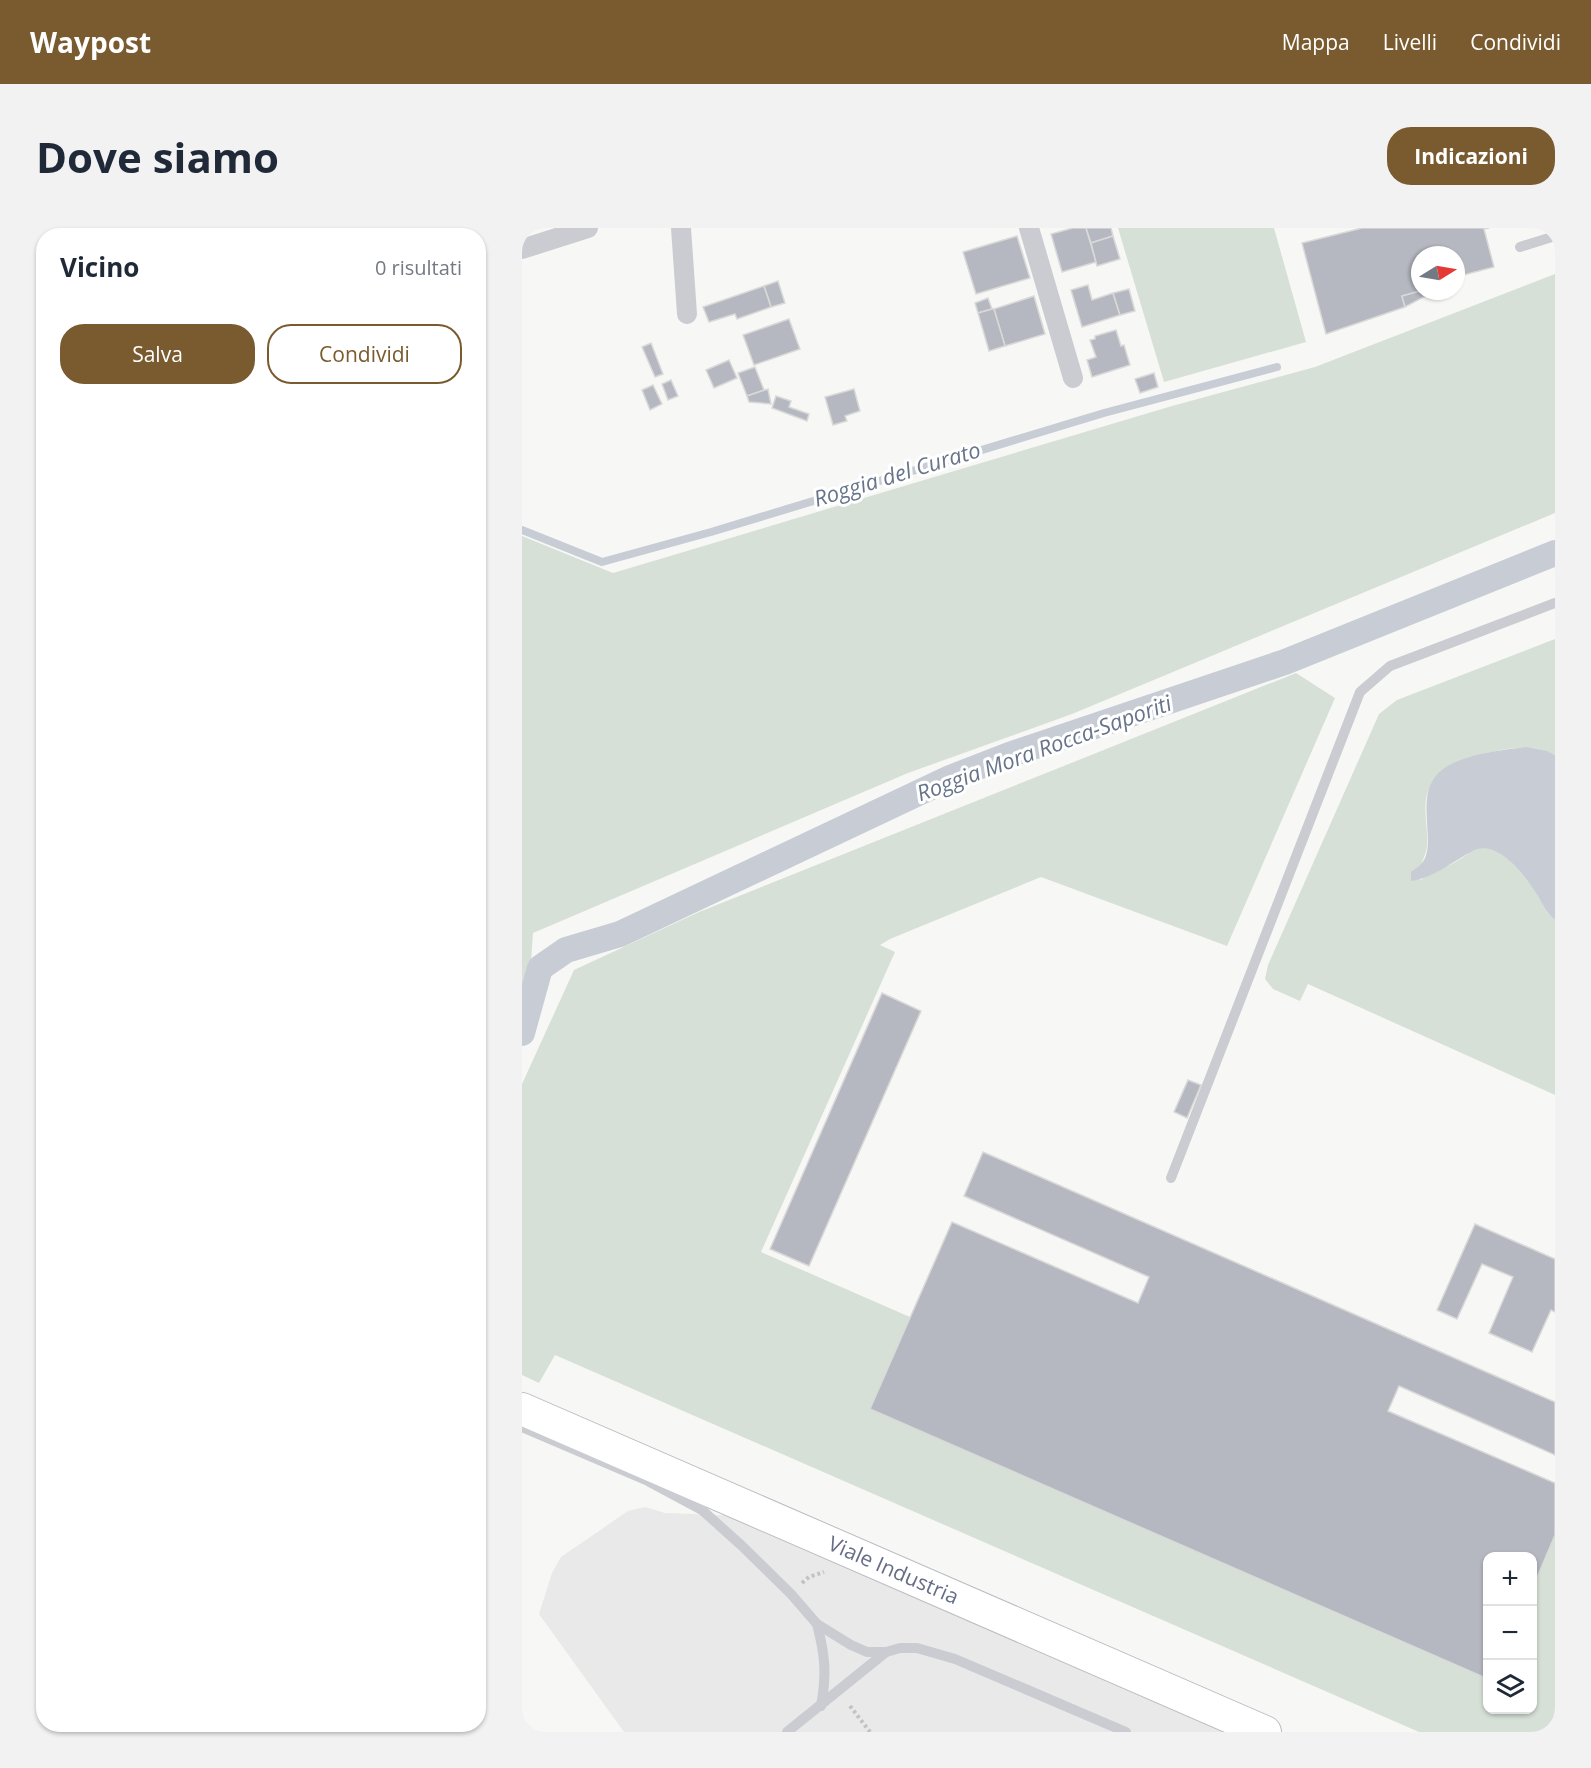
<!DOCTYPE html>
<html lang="it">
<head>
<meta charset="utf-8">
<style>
	body { margin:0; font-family:"Open Sans",sans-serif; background:#f2f2f3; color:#1f2937 }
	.controls { position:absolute; right:18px; bottom:18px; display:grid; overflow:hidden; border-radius:12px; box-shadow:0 2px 4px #0004 }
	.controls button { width:54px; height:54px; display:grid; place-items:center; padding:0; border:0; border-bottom:2px solid #e0e1e3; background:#fff; color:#1f2937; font:30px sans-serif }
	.compass { position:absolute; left:889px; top:18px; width:54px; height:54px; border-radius:50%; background:#fff; box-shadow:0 2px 4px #0004; rotate:79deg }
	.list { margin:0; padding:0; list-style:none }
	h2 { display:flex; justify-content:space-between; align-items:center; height:78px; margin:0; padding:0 24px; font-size:26px }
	h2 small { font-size:20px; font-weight:400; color:#747a83 }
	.actions { display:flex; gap:12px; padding:18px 24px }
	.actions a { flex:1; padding:14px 0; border:2px solid #795b2f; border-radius:24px; text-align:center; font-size:21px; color:#795b2f }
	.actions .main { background:#795b2f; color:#fff }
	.icon { flex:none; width:33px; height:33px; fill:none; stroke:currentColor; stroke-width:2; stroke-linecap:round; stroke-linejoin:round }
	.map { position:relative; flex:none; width:1033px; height:1504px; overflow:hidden; border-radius:24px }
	header { display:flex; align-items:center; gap:36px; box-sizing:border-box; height:84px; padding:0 30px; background:#795b2f; color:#fff }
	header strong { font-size:28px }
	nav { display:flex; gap:33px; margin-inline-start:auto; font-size:21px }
	.intro { display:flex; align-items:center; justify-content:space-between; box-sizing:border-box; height:144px; padding:0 36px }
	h1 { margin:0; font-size:42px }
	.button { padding:15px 27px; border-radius:24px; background:#795b2f; color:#fff; font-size:21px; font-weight:700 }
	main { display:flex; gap:36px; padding:0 36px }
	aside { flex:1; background:#fff; border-radius:24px; box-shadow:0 2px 4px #0004 }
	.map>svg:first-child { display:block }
	.built { fill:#e8e9e8 }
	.green { fill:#d7e0d6 }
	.water { fill:#c8cdd5 }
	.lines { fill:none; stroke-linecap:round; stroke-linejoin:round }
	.stream { stroke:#c8cdd5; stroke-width:8 }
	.canal { stroke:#c8cdd5; stroke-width:26 }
	.building { fill:#b5b8c1; stroke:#d9dad8; stroke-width:1.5 }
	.primary-casing { stroke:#bbbdc2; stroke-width:34 }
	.path { stroke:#c2c2c5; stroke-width:4; stroke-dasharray:3 3; stroke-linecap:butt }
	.lane { stroke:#cbccd1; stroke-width:10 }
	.street { stroke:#cbccd1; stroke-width:20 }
	.primary { stroke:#fff; stroke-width:32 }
	.labels { text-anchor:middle; stroke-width:6; stroke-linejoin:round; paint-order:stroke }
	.street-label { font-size:21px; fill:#666d87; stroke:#fff }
	.water-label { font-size:22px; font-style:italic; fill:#67748a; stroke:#fff }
</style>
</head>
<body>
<header>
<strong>Waypost</strong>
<nav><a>Mappa</a><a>Livelli</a><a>Condividi</a></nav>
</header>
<div class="intro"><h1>Dove siamo</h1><a class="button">Indicazioni</a></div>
<main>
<aside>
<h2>Vicino<small>0 risultati</small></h2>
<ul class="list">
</ul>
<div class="actions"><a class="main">Salva</a><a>Condividi</a></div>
</aside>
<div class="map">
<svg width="1033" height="1504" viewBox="0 0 1033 1504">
	<rect width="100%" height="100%" fill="#f7f8f5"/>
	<path class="built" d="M 123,1279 L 143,1285 L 225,1288 L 718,1504 L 102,1504 L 17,1386 L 30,1345 L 39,1329 L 106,1283 Z"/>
	<g class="green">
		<path d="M 596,0 L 752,0 L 784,114 L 642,154 Z"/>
		<path d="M 1033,46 L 1033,285 L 550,486 L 386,545 L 11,705 L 9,734 L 0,764 L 0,308 L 91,345 L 650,178 L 793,139 Z"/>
		<path d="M 1033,411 L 1033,527 C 1013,517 991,519 970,524 C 942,530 911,537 904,571 C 902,585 906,602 905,617 C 905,625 901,630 899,638 C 898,642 898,648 898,652 C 910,645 923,640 935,633 C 942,629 951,621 959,620 C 980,617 1001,647 1012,661 C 1019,671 1023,684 1033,692 L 1033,867 L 786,756 L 778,773 L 751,761 L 743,751 L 746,737 L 857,486 L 875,472 Z"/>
		<path d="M 774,445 L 813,470 L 705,718 L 519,649 L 368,711 L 358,717 L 373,724 L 239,1024 L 388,1089 L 348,1181 L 965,1451 L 966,1482 L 1011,1482 L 1011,1359 L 1033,1307 L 1033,1504 L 897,1504 L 33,1127 L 17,1155 L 0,1147 L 0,856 L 52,742 L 177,684 Z"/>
	</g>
	<path class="water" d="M 1004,519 L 1025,523 L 1033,527 L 1033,692 C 1024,685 1020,674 1014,665 C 1003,648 975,610 951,623 C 931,633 912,650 889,653 L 889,644 C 892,641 897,639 900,635 C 915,617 894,573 913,549 C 929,527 979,522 1004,519 Z"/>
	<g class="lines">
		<path class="stream" d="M 0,302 L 80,334 L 189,304 L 582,185 L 755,139"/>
		<path class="canal" d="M 0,805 L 18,740 L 44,722 L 98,706 L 428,550 L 487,527 L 763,434 L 1033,325"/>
	</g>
	<g class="building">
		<path d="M 551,0 L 564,0 L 574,34 L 540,44 L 529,6 Z"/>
		<path d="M 564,0 L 589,0 L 591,8 L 569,15 Z"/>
		<path d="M 840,0 L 967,0 L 962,1 L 972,39 L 934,49 L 934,27 L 898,27 L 898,63 L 880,68 L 883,79 L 804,106 L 780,15 Z"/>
		<path d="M 495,8 L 508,50 L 454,66 L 441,24 Z"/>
		<path d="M 591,8 L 598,31 L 575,38 L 569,15 Z"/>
		<path d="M 256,53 L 263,75 L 249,79 L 242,58 Z"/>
		<path d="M 566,57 L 570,72 L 591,65 L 598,87 L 560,99 L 549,62 Z"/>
		<path d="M 242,58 L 249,79 L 215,91 L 213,86 L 187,94 L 181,79 Z"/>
		<path d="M 607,61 L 613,83 L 598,87 L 591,65 Z"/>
		<path d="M 898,63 L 913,63 L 883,79 L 880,68 Z"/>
		<path d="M 512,68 L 523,106 L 483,118 L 472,81 Z"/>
		<path d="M 466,70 L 470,81 L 456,85 L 453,75 Z"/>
		<path d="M 470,81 L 472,81 L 483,118 L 467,123 L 456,85 Z"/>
		<path d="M 267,91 L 278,121 L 232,137 L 221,107 Z"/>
		<path d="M 594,102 L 599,118 L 602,117 L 608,137 L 570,149 L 565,132 L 574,129 L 568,112 L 573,111 L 573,108 Z"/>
		<path d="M 129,115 L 141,146 L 133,149 L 120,119 Z"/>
		<path d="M 207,132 L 215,150 L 192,160 L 184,142 Z"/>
		<path d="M 233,139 L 242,162 L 225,168 L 216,145 Z"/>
		<path d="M 632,145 L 636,159 L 618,165 L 613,151 Z"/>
		<path d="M 149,152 L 156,168 L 146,172 L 140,156 Z"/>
		<path d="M 131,157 L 140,176 L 128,182 L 120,162 Z"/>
		<path d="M 246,161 L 249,176 L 227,174 L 225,168 Z"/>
		<path d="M 332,161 L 338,183 L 323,188 L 325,193 L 311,197 L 303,169 Z"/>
		<path d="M 254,168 L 269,173 L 267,179 L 287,186 L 285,193 L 250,180 Z"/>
		<path d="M 360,765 L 399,783 L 287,1038 L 248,1021 Z"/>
		<path d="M 666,852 L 679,857 L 665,890 L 652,884 Z"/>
		<path d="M 461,924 L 1033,1174 L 1033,1227 L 877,1158 L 866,1183 L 1033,1255 L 1033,1307 L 1011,1359 L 1011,1328 L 966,1328 L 966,1451 L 348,1181 L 430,994 L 616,1075 L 627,1049 L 442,968 Z"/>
		<path d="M 953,996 L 1033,1031 L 1033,1084 L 1029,1082 L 1010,1124 L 967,1105 L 991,1049 L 960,1036 L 935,1091 L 915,1082 Z"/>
	</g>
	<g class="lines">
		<g class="primary-casing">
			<g id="primary">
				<path id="s1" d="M 0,1181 L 743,1504"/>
			</g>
		</g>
		<g class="path">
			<path d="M 280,1355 L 287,1349 L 302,1344"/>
			<path d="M 328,1478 L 348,1504"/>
		</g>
		<g class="lane">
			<path d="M 998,19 L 1033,8"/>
			<path d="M 649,950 L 838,464 L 868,438 L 1033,375"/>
			<path d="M 0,1199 L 126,1253 L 180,1282 L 219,1317 L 269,1366 L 295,1396 L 329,1417 L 345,1424 L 364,1424 L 378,1420 L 395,1420 L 433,1431 L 604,1504"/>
			<path d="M 295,1396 C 303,1427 305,1446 299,1478"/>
			<path d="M 265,1504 L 364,1424"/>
		</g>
		<g class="street">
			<path d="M 159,0 L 165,86"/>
			<path d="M 507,0 L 551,150"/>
			<path d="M 0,21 L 66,0"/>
		</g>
		<use href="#primary" class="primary"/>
	</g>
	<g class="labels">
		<g class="street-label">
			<text dy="7" stroke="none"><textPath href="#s1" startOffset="405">Viale Industria</textPath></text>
		</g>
		<g class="water-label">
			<text transform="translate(375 246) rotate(-17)" y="8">Roggia del Curato</text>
			<text transform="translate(522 520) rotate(-20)" y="8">Roggia Mora Rocca-Saporiti</text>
		</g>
	</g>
</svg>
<div class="controls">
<button>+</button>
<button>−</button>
<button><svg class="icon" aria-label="layers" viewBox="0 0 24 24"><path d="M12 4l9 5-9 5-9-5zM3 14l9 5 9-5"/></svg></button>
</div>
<svg class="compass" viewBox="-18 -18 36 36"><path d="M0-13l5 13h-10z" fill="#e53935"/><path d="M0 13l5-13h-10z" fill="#747a83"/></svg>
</div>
</main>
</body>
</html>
